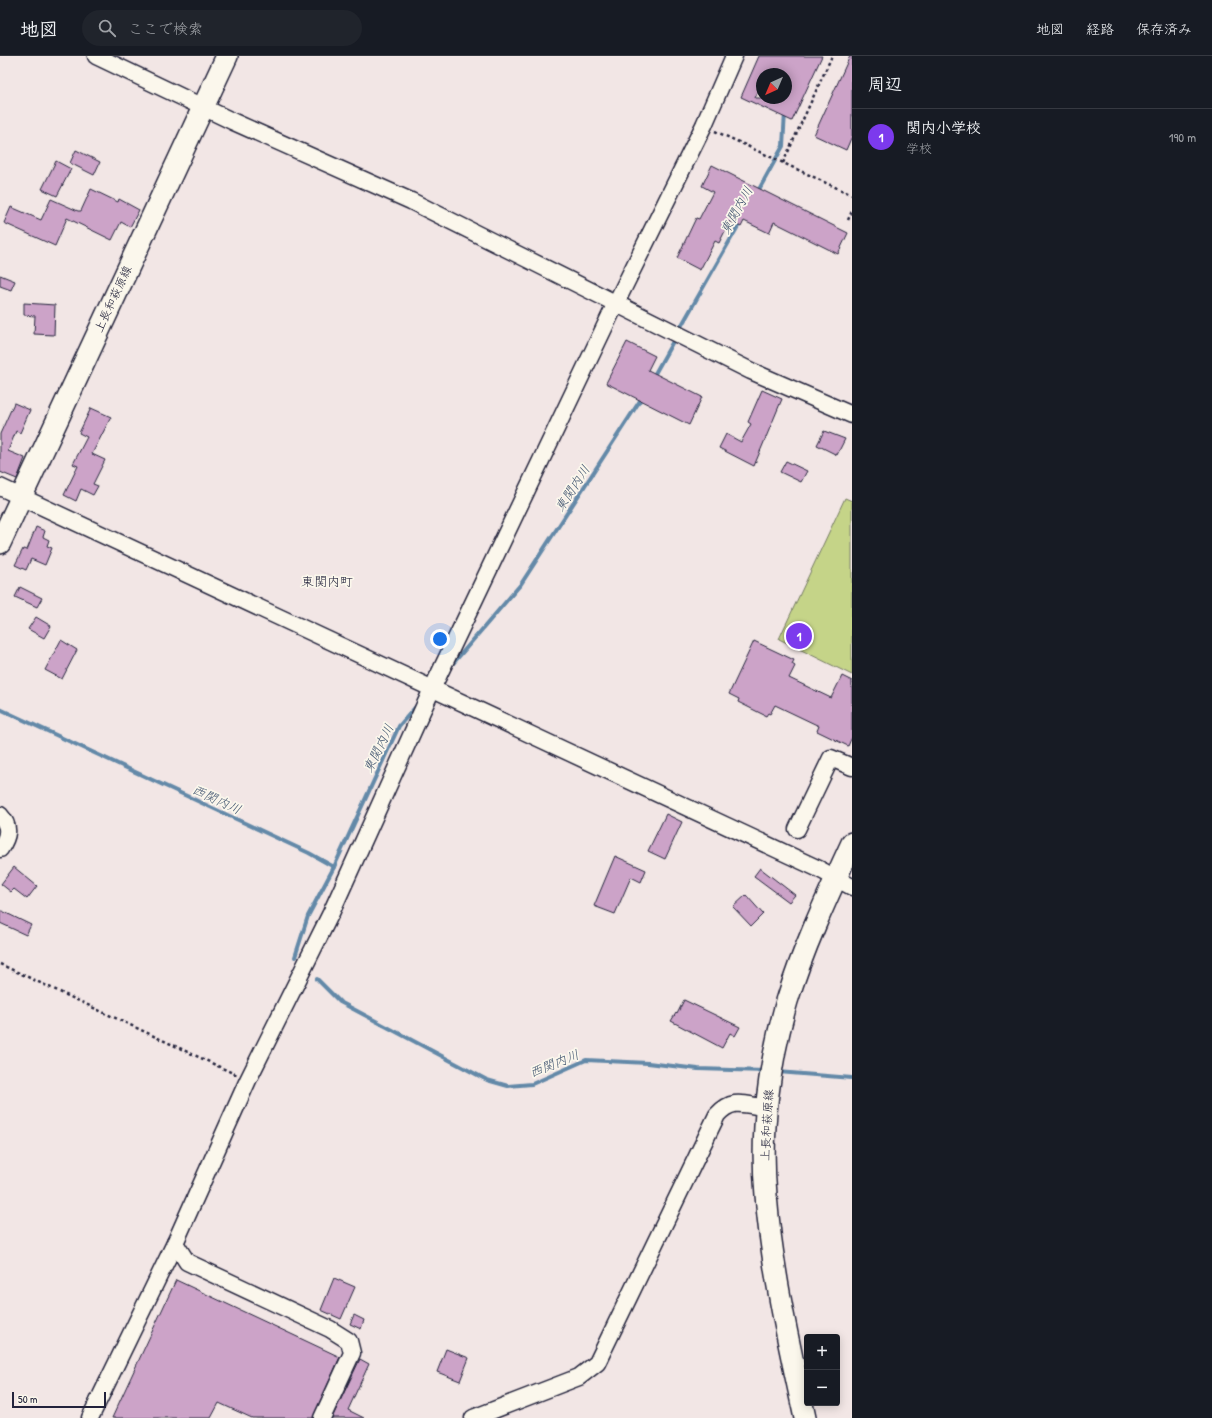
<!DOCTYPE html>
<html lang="ja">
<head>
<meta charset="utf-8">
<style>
	body { margin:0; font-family:"Patrick Hand","Klee One",sans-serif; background:#20242c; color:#f1f3f6 }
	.controls { position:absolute; right:12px; bottom:12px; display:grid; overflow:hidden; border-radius:4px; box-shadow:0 2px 10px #0003 }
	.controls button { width:36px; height:36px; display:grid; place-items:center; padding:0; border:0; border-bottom:1px solid #363941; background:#171b24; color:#f1f3f6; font:20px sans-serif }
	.compass { position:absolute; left:756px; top:12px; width:36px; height:36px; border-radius:50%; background:#171b24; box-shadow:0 2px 10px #0003; rotate:224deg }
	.scale { position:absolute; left:12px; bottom:10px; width:94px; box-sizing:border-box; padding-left:4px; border:2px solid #22223b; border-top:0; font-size:11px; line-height:14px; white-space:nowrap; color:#22223b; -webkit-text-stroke:3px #fbf7ec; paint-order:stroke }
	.you { position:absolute; left:440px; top:583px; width:14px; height:14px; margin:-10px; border:3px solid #fff; border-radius:50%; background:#1a73e8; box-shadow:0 0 0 6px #1a73e833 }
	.badge { display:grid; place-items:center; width:26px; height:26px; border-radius:50%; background:#7c3aed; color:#fff; font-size:13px; font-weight:700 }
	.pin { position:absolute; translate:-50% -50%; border:2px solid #fff; box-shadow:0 1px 4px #0006 }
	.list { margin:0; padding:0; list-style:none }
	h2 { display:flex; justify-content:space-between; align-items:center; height:52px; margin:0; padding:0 16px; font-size:17px }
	h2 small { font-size:13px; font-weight:400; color:#9ea1a6 }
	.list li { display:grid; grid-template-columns:26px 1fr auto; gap:12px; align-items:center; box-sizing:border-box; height:56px; padding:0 16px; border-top:1px solid #363941 }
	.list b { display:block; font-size:15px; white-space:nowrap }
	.list p { margin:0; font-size:13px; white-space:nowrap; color:#9ea1a6 }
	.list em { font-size:13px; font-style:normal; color:#9ea1a6 }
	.icon { flex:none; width:22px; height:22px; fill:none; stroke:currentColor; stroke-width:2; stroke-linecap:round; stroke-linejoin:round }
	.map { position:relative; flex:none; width:852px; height:1362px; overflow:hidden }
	header { display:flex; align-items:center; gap:24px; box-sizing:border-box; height:56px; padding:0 20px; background:#171b24; border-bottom:1px solid #363941 }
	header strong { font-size:19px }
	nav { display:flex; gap:22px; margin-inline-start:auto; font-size:14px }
	.search { width:280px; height:36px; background:#20242c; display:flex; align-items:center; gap:10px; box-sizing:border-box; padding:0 14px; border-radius:22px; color:#9ea1a6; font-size:15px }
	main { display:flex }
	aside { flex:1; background:#171b24 }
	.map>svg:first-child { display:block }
	.green { fill:#c5d488; stroke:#747b62 }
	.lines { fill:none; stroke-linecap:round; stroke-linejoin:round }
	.stream { stroke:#6389a8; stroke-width:4 }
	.building { fill:#cca3c8; stroke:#22223b; fill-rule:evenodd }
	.minor-casing { stroke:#22223b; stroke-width:19 }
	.major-casing { stroke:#22223b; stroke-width:24 }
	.path { stroke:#22223b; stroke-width:2.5; stroke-dasharray:3 3; stroke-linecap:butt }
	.minor { stroke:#fbf7ec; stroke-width:16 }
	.major { stroke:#fbf7ec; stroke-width:21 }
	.labels { text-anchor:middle; stroke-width:3.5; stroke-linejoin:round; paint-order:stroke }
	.street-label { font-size:12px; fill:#22223b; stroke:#fbf7ec }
	.water-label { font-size:13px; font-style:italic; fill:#435671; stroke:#fbf7ec }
	.neighbourhood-label { font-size:13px; fill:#22223b; stroke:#fbf7ec }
</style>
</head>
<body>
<header>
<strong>地図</strong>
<div class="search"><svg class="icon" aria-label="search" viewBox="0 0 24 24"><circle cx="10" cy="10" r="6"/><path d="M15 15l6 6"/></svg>ここで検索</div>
<nav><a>地図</a><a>経路</a><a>保存済み</a></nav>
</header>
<main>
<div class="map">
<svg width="852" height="1362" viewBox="0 0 852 1362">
	<rect width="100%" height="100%" fill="#f2e6e5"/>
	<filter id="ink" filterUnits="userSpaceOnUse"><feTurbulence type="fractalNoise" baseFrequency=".025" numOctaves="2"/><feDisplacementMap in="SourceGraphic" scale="8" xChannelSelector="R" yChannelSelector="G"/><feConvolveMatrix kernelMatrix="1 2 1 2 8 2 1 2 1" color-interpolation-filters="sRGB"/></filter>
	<g filter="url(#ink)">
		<path class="green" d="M 845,442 L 852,445 L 852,619 L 779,583 Z"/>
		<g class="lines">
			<g class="stream">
				<path d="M 757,137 L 783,90 L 785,56"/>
				<path d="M 679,274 L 741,165"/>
				<path d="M 653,321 L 676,280"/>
				<path d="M 450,611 L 521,528 L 643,340"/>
				<path d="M 0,653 L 309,797 L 334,811"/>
				<path d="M 295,901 L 308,860 L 334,811 L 399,670 L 418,648"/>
				<path d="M 317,923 L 340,946 L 487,1024 L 508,1030 L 532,1028 L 586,1004 L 648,1007 L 698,1013 L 765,1015"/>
				<path d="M 778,1016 L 852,1022"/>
			</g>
		</g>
		<g class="building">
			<path d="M 759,0 L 822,0 L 792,65 L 741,41 ZM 762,18 L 786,18 L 786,42 L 755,42 L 762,27 Z"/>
			<path d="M 850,0 L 852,0 L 852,80 L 846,94 L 814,79 Z"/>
			<path d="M 76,94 L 100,106 L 94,119 L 70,107 Z"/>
			<path d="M 56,105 L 71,113 L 57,140 L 42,133 Z"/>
			<path d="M 712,109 L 848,177 L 838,198 L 774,166 L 769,177 L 744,165 L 741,171 L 730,165 L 719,187 L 715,185 L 700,214 L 677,202 L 696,162 L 699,163 L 713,136 L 702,130 Z"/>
			<path d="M 91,133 L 118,146 L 119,143 L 139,154 L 130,171 L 121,166 L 112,184 L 67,162 L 55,190 L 4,167 L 11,151 L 41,164 L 51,143 L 78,155 L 81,155 Z"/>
			<path d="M 0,219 L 15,225 L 11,234 L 0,230 Z"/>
			<path d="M 24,247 L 55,249 L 54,279 L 34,278 L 35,260 L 24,259 Z"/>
			<path d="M 627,286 L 655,300 L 648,314 L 702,341 L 689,369 L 606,327 Z"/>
			<path d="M 762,334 L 782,343 L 754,410 L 719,392 L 726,378 L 741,386 L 751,368 L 748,366 Z"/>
			<path d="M 14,347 L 30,354 L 20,377 L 16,375 L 8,395 L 25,402 L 17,423 L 0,416 L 0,378 Z"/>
			<path d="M 91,352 L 111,361 L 92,398 L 105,404 L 93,428 L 98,430 L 93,439 L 81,433 L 76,445 L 64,439 L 78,410 L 73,408 L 87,381 L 79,377 Z"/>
			<path d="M 824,375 L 845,383 L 837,399 L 817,389 Z"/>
			<path d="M 786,405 L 807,415 L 801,426 L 780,416 Z"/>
			<path d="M 36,471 L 45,475 L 43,481 L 49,484 L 47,490 L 52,492 L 45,509 L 31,503 L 26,514 L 15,509 L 23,493 L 27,494 Z"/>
			<path d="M 20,531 L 42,542 L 37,551 L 15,541 Z"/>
			<path d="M 36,561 L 51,570 L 44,582 L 28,573 Z"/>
			<path d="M 61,584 L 77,594 L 62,623 L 45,614 Z"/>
			<path d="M 754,585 L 794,604 L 792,608 L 795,610 L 789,622 L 831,642 L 842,620 L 852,625 L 852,681 L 848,690 L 817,675 L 819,670 L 775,649 L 770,658 L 768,657 L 766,660 L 738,646 L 739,643 L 729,638 Z"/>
			<path d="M 666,758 L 682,766 L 665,803 L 648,795 Z"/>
			<path d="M 615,800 L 646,814 L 641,826 L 631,821 L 615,858 L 594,850 Z"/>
			<path d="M 14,811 L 37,830 L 27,843 L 14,833 L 11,836 L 1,828 Z"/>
			<path d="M 760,812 L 795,839 L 789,846 L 754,820 Z"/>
			<path d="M 746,839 L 763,858 L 751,870 L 733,851 Z"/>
			<path d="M 0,854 L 31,869 L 26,879 L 0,867 Z"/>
			<path d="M 684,944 L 740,971 L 735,980 L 730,977 L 722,992 L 671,965 L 676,957 L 677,958 Z"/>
			<path d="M 334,1222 L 355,1231 L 341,1263 L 321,1254 Z"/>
			<path d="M 176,1224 L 340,1301 L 313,1362 L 252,1362 L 219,1347 L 211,1362 L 112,1362 Z"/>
			<path d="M 354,1259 L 364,1264 L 361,1273 L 350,1268 Z"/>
			<path d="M 446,1293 L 469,1302 L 460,1325 L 437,1316 Z"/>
			<path d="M 360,1303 L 369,1308 L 348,1354 L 364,1362 L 332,1362 Z"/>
		</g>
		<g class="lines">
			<g class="minor-casing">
				<g id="minor">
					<path d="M 96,0 L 234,66 L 411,145 L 751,315 L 852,359"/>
					<path d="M 0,431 L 819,813 L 852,831"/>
					<path d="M 0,759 C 11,771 8,781 0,793"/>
					<path d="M 797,773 L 831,702 L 852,711"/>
					<path d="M 175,1187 L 187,1206 L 330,1273 L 349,1285 L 352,1297 L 322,1362"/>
					<path d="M 90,1362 L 175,1187 L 248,1024 L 331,857 L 432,633 L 616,247 L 704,69 L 734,0"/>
					<path d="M 473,1362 L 579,1321 L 597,1307 L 717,1059 C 733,1041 745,1049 767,1052"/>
				</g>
			</g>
			<g class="major-casing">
				<g id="major">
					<path d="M 0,487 L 227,0"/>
					<path d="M 805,1362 C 789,1289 772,1214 766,1139 C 760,1076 769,1007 787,945 C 804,890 828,839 852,787"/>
				</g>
			</g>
			<g class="path">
				<path d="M 715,75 L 852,139"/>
				<path d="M 783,107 L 832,0"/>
				<path d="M 848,164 L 852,155"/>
				<path d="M 0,908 L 237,1019"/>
			</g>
			<use href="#minor" class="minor"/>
			<use href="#major" class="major"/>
		</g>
	</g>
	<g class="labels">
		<g class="street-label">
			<text transform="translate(113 243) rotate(-65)" y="4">上長和萩原線</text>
			<text transform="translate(767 1069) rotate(-87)" y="4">上長和萩原線</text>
		</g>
		<g class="water-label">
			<text transform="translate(736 154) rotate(-61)" y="5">東関内川</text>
			<text transform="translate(572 432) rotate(-57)" y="5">東関内川</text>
			<text transform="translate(378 692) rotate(-64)" y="5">東関内川</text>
			<text transform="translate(217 743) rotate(25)" y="5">西関内川</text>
			<text transform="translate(554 1007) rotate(-22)" y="5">西関内川</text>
		</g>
		<g class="neighbourhood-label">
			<text x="327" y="530">東関内町</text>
		</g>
	</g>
</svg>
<div class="controls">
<button>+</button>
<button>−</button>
</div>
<svg class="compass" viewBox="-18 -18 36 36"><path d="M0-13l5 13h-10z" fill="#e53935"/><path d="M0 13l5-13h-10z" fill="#9ea1a6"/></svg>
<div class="scale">50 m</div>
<div class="you"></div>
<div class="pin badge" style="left:799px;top:580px">1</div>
</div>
<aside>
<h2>周辺<small></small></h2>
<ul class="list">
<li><span class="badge">1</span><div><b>関内小学校</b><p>学校</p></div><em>190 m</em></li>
</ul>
</aside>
</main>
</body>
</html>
